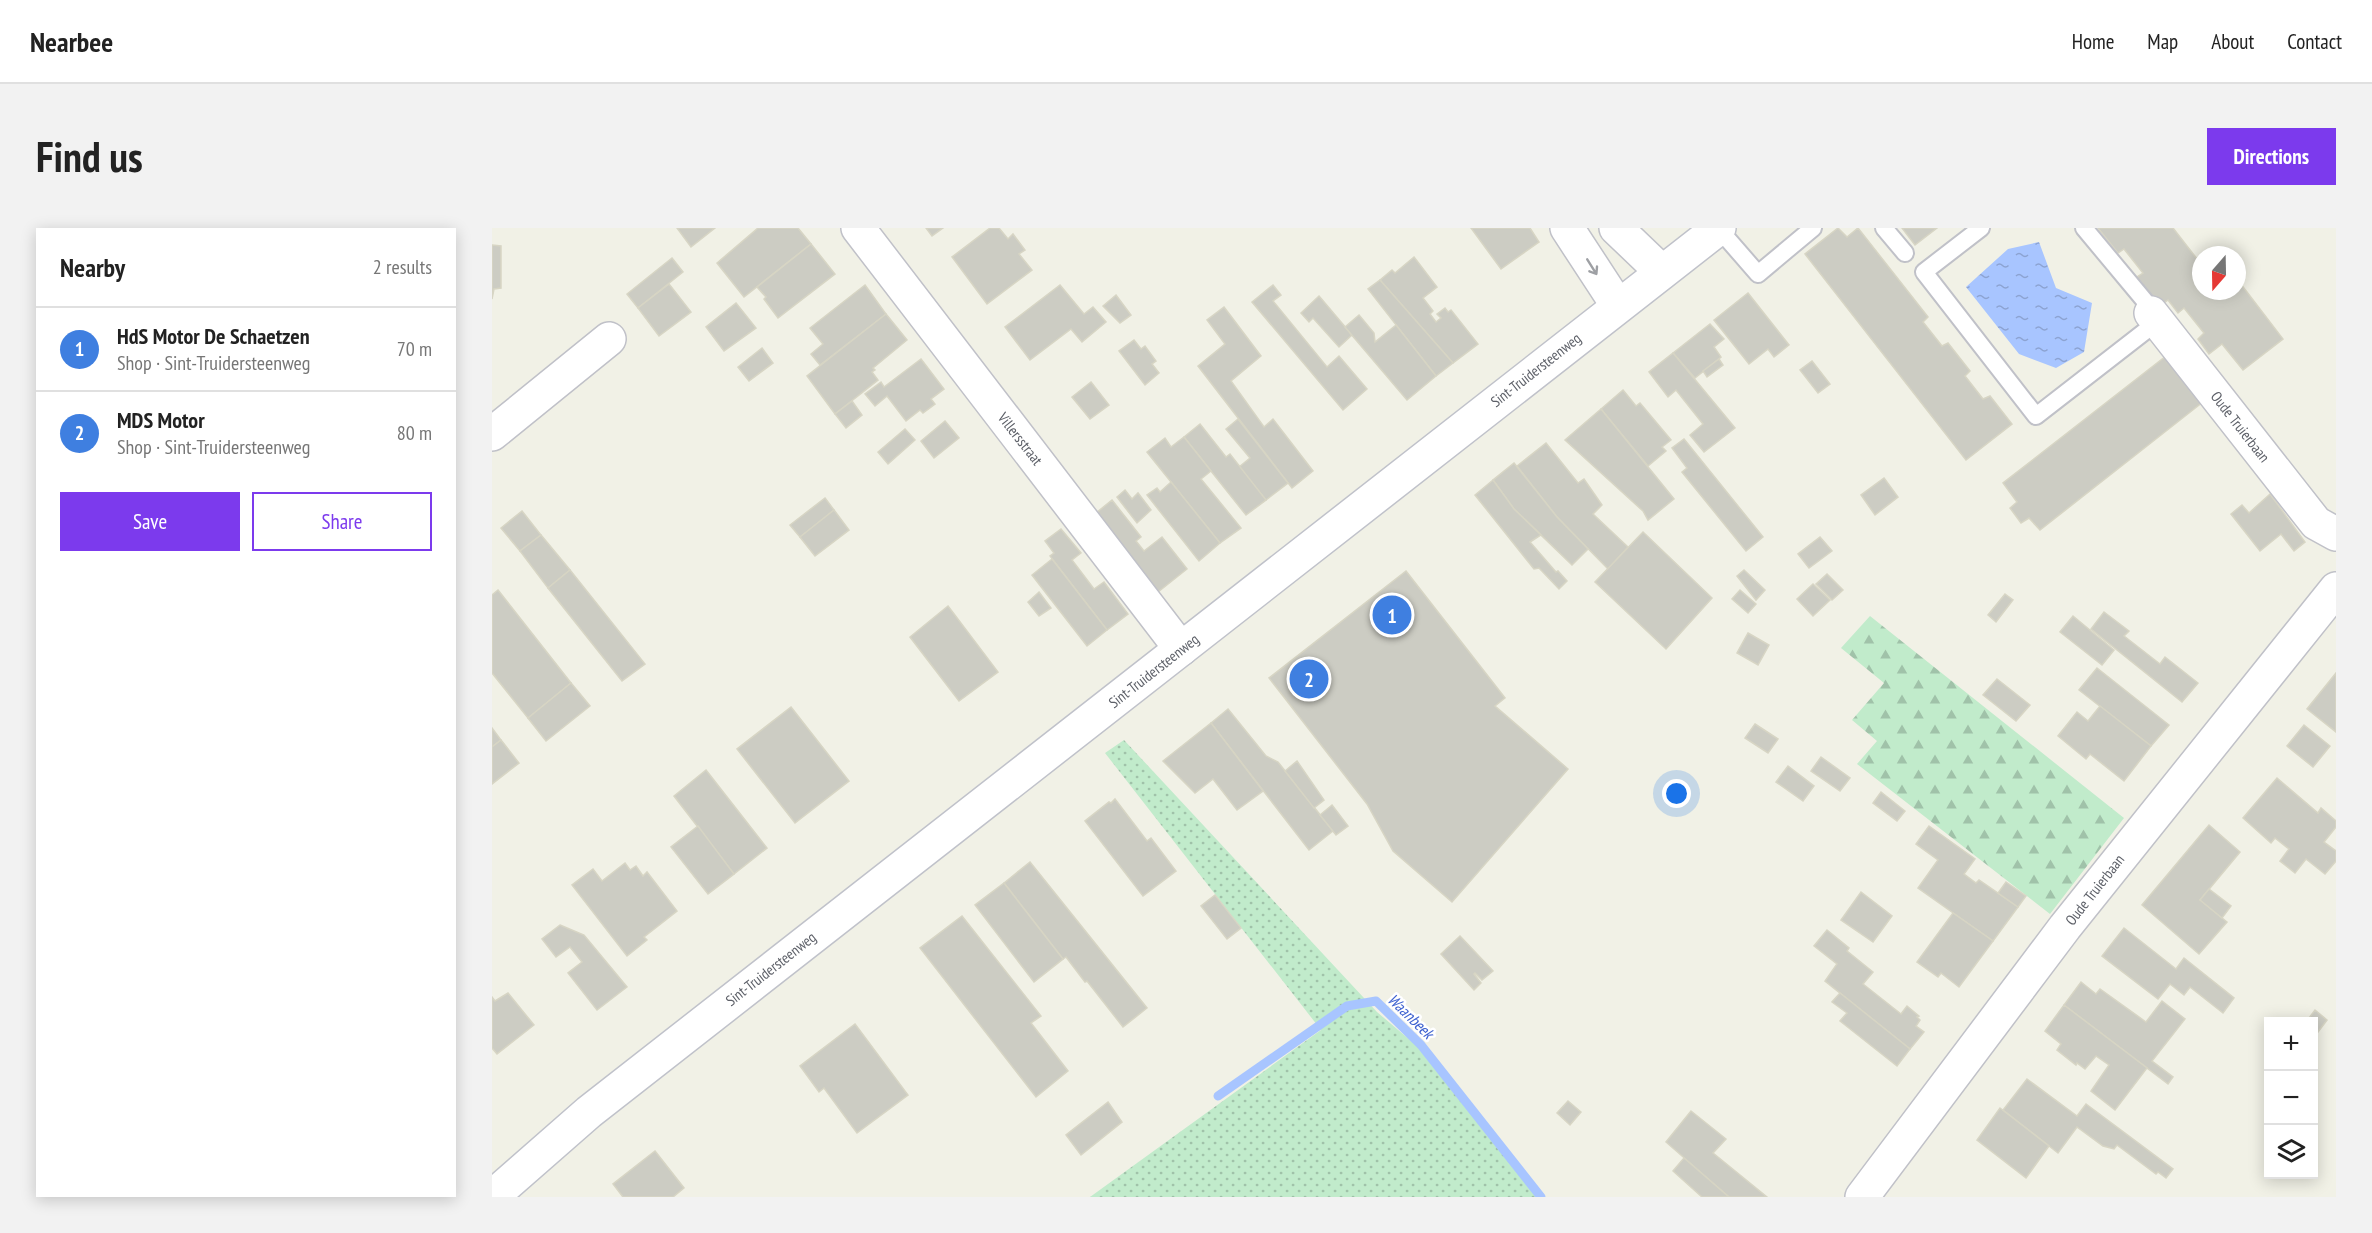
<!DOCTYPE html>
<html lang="en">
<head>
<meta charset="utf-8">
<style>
	body { margin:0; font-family:"PT Sans Narrow",sans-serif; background:#f2f2f2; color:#222 }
	.controls { position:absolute; right:18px; bottom:18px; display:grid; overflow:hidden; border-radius:0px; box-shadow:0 3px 15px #0003 }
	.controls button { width:54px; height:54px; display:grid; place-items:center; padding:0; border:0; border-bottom:2px solid #e0e0e0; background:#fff; color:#222; font:30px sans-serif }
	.compass { position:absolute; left:1700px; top:18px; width:54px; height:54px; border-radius:50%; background:#fff; box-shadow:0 3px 15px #0003; rotate:200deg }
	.you { position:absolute; left:1185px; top:566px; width:21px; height:21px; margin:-15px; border:4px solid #fff; border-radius:50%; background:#1a73e8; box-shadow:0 0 0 9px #1a73e833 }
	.badge { display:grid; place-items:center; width:39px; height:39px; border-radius:50%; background:#7c3aed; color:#fff; font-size:20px; font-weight:700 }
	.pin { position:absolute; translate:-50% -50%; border:3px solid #fff; box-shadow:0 2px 6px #0006 }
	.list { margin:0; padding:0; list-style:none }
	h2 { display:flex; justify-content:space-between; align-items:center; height:78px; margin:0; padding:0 24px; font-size:26px }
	h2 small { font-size:20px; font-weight:400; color:#767676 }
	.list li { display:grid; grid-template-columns:39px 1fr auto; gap:18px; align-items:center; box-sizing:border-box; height:84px; padding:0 24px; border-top:2px solid #e0e0e0 }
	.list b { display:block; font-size:22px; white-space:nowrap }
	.list p { margin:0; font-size:20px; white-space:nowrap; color:#767676 }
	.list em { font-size:20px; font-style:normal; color:#767676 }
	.actions { display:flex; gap:12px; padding:18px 24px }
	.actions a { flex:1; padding:14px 0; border:2px solid #7c3aed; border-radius:0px; text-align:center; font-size:21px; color:#7c3aed }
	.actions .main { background:#7c3aed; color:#fff }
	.icon { flex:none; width:33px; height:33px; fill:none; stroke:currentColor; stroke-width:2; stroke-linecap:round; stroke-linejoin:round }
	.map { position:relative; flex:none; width:1844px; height:969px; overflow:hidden; border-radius:0px }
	header { display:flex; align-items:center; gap:36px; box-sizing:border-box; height:84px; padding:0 30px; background:#fff; border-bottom:2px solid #e0e0e0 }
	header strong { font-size:28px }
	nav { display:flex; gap:33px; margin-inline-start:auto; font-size:21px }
	.intro { display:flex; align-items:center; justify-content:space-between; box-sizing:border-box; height:144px; padding:0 36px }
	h1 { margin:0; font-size:42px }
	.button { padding:15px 27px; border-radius:0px; background:#7c3aed; color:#fff; font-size:21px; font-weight:700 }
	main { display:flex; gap:36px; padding:0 36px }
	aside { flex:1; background:#fff; border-radius:0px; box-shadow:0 3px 15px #0003 }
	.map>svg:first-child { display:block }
	.green { fill:url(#green-dots) }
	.forest { fill:url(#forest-firs) }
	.water { fill:url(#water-ripples) }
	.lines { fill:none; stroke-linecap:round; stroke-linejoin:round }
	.stream { stroke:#a8c5ff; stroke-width:9 }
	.building { fill:#ccccc3; stroke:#d7d5c4; stroke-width:1.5 }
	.service-casing { stroke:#c0c1c8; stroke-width:20 }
	.minor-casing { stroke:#c0c1c8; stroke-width:36 }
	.secondary-casing { stroke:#c0c2ca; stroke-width:36 }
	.service { stroke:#fff; stroke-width:16 }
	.minor { stroke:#fff; stroke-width:33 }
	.secondary { stroke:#fff; stroke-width:33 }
	.oneway { stroke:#9ea0a4 }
	.labels { text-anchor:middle; stroke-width:5; stroke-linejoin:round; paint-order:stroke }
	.street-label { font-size:15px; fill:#5d6068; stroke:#fff }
	.water-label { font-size:16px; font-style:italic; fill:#3e62d0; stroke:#fff }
</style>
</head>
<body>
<header>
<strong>Nearbee</strong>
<nav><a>Home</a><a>Map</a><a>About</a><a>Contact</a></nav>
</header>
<div class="intro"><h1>Find us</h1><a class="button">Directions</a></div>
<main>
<aside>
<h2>Nearby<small>2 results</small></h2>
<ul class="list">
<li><span class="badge" style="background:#3f7fe0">1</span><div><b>HdS Motor De Schaetzen</b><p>Shop · Sint-Truidersteenweg</p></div><em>70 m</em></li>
<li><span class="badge" style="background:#3f7fe0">2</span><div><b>MDS Motor</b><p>Shop · Sint-Truidersteenweg</p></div><em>80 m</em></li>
</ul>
<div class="actions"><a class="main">Save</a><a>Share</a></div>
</aside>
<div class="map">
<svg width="1844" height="969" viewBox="0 0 1844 969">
	<defs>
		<pattern id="green-dots" width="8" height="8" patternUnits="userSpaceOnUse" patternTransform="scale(1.5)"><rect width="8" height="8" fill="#c1ebcb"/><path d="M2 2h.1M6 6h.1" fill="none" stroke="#a0c2a9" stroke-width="1.8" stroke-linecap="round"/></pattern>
		<pattern id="forest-firs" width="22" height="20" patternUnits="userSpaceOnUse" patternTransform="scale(1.5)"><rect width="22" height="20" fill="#c1ebcb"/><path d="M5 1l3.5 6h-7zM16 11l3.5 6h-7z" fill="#a0c2a9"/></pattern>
		<pattern id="water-ripples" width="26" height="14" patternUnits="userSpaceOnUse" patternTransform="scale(1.5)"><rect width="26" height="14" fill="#a8c5ff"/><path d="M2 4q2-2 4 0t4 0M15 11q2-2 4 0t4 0" fill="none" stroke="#8ca3d2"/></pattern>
	</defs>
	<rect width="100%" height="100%" fill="#f1f1e6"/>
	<path class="green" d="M 632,512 L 885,784 L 925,818 L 1023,935 L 1047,969 L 598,969 L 829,802 L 613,525 Z"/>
	<path class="forest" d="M 1378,388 L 1632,590 L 1558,686 L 1365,536 L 1385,513 L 1360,492 L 1392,455 L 1349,420 Z"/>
	<path class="water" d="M 1547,14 L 1564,60 L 1600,75 L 1592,124 L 1564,140 L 1527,126 L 1474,59 L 1516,21 Z"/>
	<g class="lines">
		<path class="stream" d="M 726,868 L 855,778 L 884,773 L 929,817 L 1049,969"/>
	</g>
	<g class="building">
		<path d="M 185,0 L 223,0 L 199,19 Z"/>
		<path d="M 266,0 L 306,0 L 319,16 L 252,69 L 225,35 Z"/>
		<path d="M 434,0 L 451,0 L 440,8 Z"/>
		<path d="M 498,0 L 507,0 L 516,11 L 521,6 L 533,22 L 527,26 L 540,42 L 495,76 L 460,29 Z"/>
		<path d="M 979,0 L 1038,0 L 1047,14 L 1009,41 Z"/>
		<path d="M 1346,0 L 1355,9 L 1366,0 L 1436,89 L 1431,94 L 1450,118 L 1456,115 L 1478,143 L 1473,148 L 1491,171 L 1498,168 L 1520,196 L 1474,232 L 1313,26 Z"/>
		<path d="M 1410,0 L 1445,0 L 1423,17 Z"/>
		<path d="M 1606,0 L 1681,0 L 1709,36 L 1709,63 L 1745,63 L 1745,51 L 1791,111 L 1751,142 L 1730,116 L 1717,126 L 1706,111 L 1712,105 L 1692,80 L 1686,85 L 1676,72 L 1668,78 L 1645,49 L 1651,45 L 1632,21 L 1626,25 Z"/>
		<path d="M 319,16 L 343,46 L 286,90 L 272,71 L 274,69 L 265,59 Z"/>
		<path d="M 0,17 L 9,18 L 9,60 L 2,61 L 0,71 Z"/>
		<path d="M 922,29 L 945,59 L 931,70 L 941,83 L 938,86 L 944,94 L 949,90 L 945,86 L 953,80 L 956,84 L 959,82 L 986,116 L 961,135 L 888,52 L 900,42 L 903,45 Z"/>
		<path d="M 180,30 L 191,44 L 146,80 L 135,66 Z"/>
		<path d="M 888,52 L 961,135 L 944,148 L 876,61 Z"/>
		<path d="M 177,56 L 199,84 L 167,108 L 146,80 Z"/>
		<path d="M 373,57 L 394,86 L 328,137 L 319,126 L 331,116 L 318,100 Z"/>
		<path d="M 568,57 L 592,86 L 601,79 L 614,94 L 590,114 L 579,101 L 538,132 L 513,99 Z"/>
		<path d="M 781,57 L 789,67 L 781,73 L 835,139 L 847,128 L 875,161 L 851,182 L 760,74 Z"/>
		<path d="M 1256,65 L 1297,117 L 1282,129 L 1276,121 L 1257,136 L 1222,92 Z"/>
		<path d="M 624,67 L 639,87 L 628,95 L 611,78 Z"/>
		<path d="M 827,68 L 860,107 L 847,119 L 821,90 L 817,94 L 809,85 Z"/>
		<path d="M 244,75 L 264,100 L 232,123 L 214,99 Z"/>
		<path d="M 732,79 L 769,128 L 739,153 L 772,199 L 781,191 L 821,243 L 800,260 L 706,138 L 733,116 L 715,92 Z"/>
		<path d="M 394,86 L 415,112 L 381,140 L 383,142 L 380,144 L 386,152 L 343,186 L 315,148 Z"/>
		<path d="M 867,87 L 882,105 L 883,114 L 904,97 L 944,148 L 915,172 L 853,99 Z"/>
		<path d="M 1218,96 L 1232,111 L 1222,119 L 1229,129 L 1203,150 L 1181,125 Z"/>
		<path d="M 642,112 L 649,121 L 653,118 L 664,133 L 660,136 L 667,145 L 653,157 L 627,123 Z"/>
		<path d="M 270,120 L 281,135 L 257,153 L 246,139 Z"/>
		<path d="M 1181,125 L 1243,200 L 1212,224 L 1198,207 L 1211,196 L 1184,162 L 1176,169 L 1157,144 Z"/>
		<path d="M 1674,128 L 1711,174 L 1548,302 L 1537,290 L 1529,295 L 1518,280 L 1525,274 L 1511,255 Z"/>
		<path d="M 429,131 L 452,161 L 439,171 L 443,176 L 431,185 L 428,182 L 414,193 L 395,168 L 383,178 L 373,166 L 389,154 L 392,159 Z"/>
		<path d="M 1227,131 L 1231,137 L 1215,149 L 1211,143 Z"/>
		<path d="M 1320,133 L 1338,156 L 1326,165 L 1308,142 Z"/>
		<path d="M 599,154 L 617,177 L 598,191 L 580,169 Z"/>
		<path d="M 1131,162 L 1144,178 L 1148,175 L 1179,212 L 1170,219 L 1174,223 L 1156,238 L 1109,181 Z"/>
		<path d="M 360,173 L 370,187 L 354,200 L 343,186 Z"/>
		<path d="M 1109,181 L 1182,271 L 1156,292 L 1151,283 L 1073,212 Z"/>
		<path d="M 746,191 L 796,255 L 774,272 L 747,239 L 758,230 L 734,201 Z"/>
		<path d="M 453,193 L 467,210 L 442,230 L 429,213 Z"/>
		<path d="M 708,196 L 734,229 L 738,226 L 774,272 L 754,287 L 692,209 Z"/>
		<path d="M 413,201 L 423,212 L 396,236 L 386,224 Z"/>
		<path d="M 692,209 L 719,243 L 709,251 L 749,300 L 728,315 L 655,224 L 673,210 L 679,219 Z"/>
		<path d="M 1192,211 L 1271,309 L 1254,323 L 1190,244 L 1195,240 L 1180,220 Z"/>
		<path d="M 1054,215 L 1086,255 L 1092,251 L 1110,277 L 1101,286 L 1136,319 L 1116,341 L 1065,289 L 1025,238 Z"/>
		<path d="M 1022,235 L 1065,289 L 1096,321 L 1080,337 L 1022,281 L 1001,252 Z"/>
		<path d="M 1392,250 L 1406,269 L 1383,287 L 1369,267 Z"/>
		<path d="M 1001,252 L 1022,281 L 1049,307 L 1038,314 L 1064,344 L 1066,343 L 1075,353 L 1067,361 L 1047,340 L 1042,341 L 983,267 Z"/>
		<path d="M 679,254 L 728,315 L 707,333 L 655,267 L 665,260 L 668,264 Z"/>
		<path d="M 633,262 L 640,271 L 646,265 L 659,282 L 645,295 L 625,269 Z"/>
		<path d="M 1778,266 L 1813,314 L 1802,323 L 1789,306 L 1768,323 L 1739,286 L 1750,277 L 1757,285 Z"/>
		<path d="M 333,270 L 342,282 L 308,309 L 298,297 Z"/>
		<path d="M 620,272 L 649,309 L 644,313 L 652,323 L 670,309 L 695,341 L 666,364 L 604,285 Z"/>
		<path d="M 342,282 L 357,302 L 323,328 L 308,309 Z"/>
		<path d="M 30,283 L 49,307 L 28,323 L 9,300 Z"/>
		<path d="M 569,301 L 589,325 L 580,332 L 602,361 L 612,354 L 636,386 L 615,402 L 558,328 L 562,325 L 553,313 Z"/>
		<path d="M 1151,304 L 1220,370 L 1174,421 L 1103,354 Z"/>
		<path d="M 49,307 L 78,342 L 56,360 L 28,323 Z"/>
		<path d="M 1328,309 L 1340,323 L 1317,340 L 1306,326 Z"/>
		<path d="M 560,331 L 615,402 L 595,418 L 540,347 Z"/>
		<path d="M 78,342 L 153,436 L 130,453 L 56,360 Z"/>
		<path d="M 1252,342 L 1273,362 L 1264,372 L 1245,348 Z"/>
		<path d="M 914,343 L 1013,470 L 1003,478 L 1076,541 L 960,674 L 901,623 L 875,576 L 777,450 Z"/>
		<path d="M 1335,346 L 1351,362 L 1340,372 L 1324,356 Z"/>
		<path d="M 1321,356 L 1338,372 L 1321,388 L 1305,371 Z"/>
		<path d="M 6,362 L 79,455 L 36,490 L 0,445 L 0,367 Z"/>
		<path d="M 1248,362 L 1264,376 L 1256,385 L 1240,371 Z"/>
		<path d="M 547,364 L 559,380 L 547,388 L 536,374 Z"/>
		<path d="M 1513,366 L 1521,372 L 1504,394 L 1496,387 Z"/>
		<path d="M 456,378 L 506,444 L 467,473 L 418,409 Z"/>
		<path d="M 1612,384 L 1637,403 L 1632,408 L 1668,436 L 1673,429 L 1706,455 L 1690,474 L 1599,401 Z"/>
		<path d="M 1581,388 L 1622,422 L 1610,437 L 1568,404 Z"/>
		<path d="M 1256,405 L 1277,417 L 1266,437 L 1245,425 Z"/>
		<path d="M 1605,440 L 1677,497 L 1659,518 L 1587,462 Z"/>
		<path d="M 1844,445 L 1844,504 L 1815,481 Z"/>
		<path d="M 1505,451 L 1538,477 L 1524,493 L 1491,467 Z"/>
		<path d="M 79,455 L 98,478 L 54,513 L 36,490 Z"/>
		<path d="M 1608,478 L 1659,518 L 1632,553 L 1598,526 L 1594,531 L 1566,508 L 1585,484 L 1596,493 Z"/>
		<path d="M 299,479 L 357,553 L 303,595 L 245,521 Z"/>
		<path d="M 736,481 L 774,528 L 786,534 L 841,603 L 817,622 L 719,495 Z"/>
		<path d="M 719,495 L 771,563 L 745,582 L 721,551 L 703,565 L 671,533 Z"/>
		<path d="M 1263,496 L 1286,511 L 1276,525 L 1253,510 Z"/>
		<path d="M 1812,497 L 1838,518 L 1821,539 L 1795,518 Z"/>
		<path d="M 0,500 L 9,512 L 0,519 Z"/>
		<path d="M 9,512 L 27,535 L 0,556 L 0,519 Z"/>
		<path d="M 1329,529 L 1358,550 L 1348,563 L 1319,543 Z"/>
		<path d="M 805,533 L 832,572 L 822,580 L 793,543 Z"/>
		<path d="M 1296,538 L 1322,558 L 1311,573 L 1284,554 Z"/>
		<path d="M 214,542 L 275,620 L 242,646 L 182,568 Z"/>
		<path d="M 1785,550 L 1826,585 L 1829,580 L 1844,593 L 1844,599 L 1832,614 L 1844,623 L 1844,633 L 1833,646 L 1814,631 L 1803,645 L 1788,633 L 1797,621 L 1783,610 L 1779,615 L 1751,590 Z"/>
		<path d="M 1389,564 L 1413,583 L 1405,593 L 1381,575 Z"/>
		<path d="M 623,571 L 655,613 L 659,610 L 684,643 L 651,668 L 593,593 L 617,574 L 619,575 Z"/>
		<path d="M 840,577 L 856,598 L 844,607 L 828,587 Z"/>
		<path d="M 1717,597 L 1748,624 L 1708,672 L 1735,694 L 1707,726 L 1650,677 Z"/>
		<path d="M 206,598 L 242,646 L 216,666 L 179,619 Z"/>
		<path d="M 1437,598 L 1483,631 L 1472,646 L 1484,655 L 1487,652 L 1526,679 L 1501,713 L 1426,660 L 1446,632 L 1424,616 Z"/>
		<path d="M 538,634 L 655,780 L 631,799 L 595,753 L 593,754 L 574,729 L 571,731 L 512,655 Z"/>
		<path d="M 133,635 L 138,642 L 144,638 L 151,648 L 155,644 L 185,683 L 152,709 L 155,712 L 135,728 L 80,657 L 101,641 L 110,653 Z"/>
		<path d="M 1514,654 L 1534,668 L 1526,679 L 1506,665 Z"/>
		<path d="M 512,655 L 571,731 L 542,754 L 483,677 Z"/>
		<path d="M 1717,661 L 1739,678 L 1730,690 L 1708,672 Z"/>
		<path d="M 1369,664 L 1400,688 L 1381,714 L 1349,692 Z"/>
		<path d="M 723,667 L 749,700 L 735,711 L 709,678 Z"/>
		<path d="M 1461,685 L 1501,713 L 1467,759 L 1449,745 L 1446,749 L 1425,734 Z"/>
		<path d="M 470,688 L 549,788 L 539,795 L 576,843 L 544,869 L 428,720 Z"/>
		<path d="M 68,697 L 92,707 L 135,759 L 105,782 L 76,745 L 90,734 L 78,719 L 64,729 L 50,711 Z"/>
		<path d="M 1632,700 L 1684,741 L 1692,730 L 1742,770 L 1731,785 L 1698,759 L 1692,767 L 1678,756 L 1666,771 L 1610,728 Z"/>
		<path d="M 1335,702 L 1357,720 L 1355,723 L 1381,744 L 1371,756 L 1409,786 L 1415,778 L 1427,788 L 1425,789 L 1428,792 L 1424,798 L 1432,804 L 1418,821 L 1333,753 L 1345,736 L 1322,718 Z"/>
		<path d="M 968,708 L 1001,743 L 990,752 L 983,745 L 982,746 L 989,755 L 982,762 L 949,726 Z"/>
		<path d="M 1589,754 L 1604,766 L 1608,761 L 1654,794 L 1670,773 L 1693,791 L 1660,833 L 1681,849 L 1676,856 L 1572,777 Z"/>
		<path d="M 16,765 L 42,797 L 5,826 L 0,820 L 0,769 L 3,773 Z"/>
		<path d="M 1348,765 L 1418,821 L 1405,838 L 1348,793 L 1355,785 L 1340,774 Z"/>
		<path d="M 1572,777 L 1655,840 L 1623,882 L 1599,863 L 1617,837 L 1604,828 L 1593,841 L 1585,835 L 1584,837 L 1565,822 L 1569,816 L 1553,803 Z"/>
		<path d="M 1823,782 L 1835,792 L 1823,808 L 1822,794 L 1814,794 Z"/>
		<path d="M 363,796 L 416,867 L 365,905 L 332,860 L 327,864 L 308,838 Z"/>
		<path d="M 1535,851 L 1585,888 L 1594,876 L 1681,941 L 1674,950 L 1666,944 L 1664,946 L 1625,917 L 1622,921 L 1611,918 L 1585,899 L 1566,925 L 1511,882 Z"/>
		<path d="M 1076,873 L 1089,884 L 1078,897 L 1065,885 Z"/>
		<path d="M 616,874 L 630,894 L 589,927 L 574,907 Z"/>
		<path d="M 1508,880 L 1557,918 L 1534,950 L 1485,912 Z"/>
		<path d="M 1199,883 L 1234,911 L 1221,925 L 1275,969 L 1237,969 L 1174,914 Z"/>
		<path d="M 163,923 L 192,960 L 181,969 L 131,969 L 121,956 Z"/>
		<path d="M 1192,930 L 1237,969 L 1210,969 L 1181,943 Z"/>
	</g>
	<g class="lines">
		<g class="service-casing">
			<g id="service">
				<path d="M 1226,0 L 1266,46 L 1321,0"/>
				<path d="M 1392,0 L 1413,25"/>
				<path d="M 1489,0 L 1432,44 L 1544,188 L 1665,94"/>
				<path d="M 1592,0 L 1657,78 L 1659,85"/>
			</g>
		</g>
		<g class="minor-casing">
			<g id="minor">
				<path d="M 366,0 L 689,421"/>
				<path d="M 1075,0 L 1126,78"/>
				<path d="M 1124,0 L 1170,44"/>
				<path d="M 1659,85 L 1824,295 L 1844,306"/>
				<path d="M 0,206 L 117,111"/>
				<path d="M 1370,969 L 1573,699 L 1844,361"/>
			</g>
		</g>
		<g class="secondary-casing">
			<path id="secondary" d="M 0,969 L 97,884 L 1227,0"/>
		</g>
		<use href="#service" class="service"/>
		<use href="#minor" class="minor"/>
		<use href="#secondary" class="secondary"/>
	</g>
	<defs><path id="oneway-shaft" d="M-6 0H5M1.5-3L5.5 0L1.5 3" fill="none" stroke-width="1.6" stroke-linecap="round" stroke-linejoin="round" transform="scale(1.5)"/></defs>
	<use class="oneway" href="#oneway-shaft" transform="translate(1100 39) rotate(58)"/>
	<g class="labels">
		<g class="street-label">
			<text transform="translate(1044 142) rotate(-38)" y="5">Sint-Truidersteenweg</text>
			<text transform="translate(1748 199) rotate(52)" y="5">Oude Truierbaan</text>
			<text transform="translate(528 211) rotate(52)" y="5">Villersstraat</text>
			<text transform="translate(662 443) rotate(-38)" y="5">Sint-Truidersteenweg</text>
			<text transform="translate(1603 662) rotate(-52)" y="5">Oude Truierbaan</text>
			<text transform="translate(279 741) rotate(-38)" y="5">Sint-Truidersteenweg</text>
		</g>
		<g class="water-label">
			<text transform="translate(919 788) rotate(44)" y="6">Waanbeek</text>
		</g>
	</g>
</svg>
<div class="controls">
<button>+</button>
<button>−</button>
<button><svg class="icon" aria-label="layers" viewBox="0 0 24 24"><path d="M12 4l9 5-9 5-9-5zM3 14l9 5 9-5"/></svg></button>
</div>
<svg class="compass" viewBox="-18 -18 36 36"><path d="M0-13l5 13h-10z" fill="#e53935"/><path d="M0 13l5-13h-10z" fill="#767676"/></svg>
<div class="you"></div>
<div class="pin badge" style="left:900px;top:387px;background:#3f7fe0">1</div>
<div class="pin badge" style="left:817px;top:451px;background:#3f7fe0">2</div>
</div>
</main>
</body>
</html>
